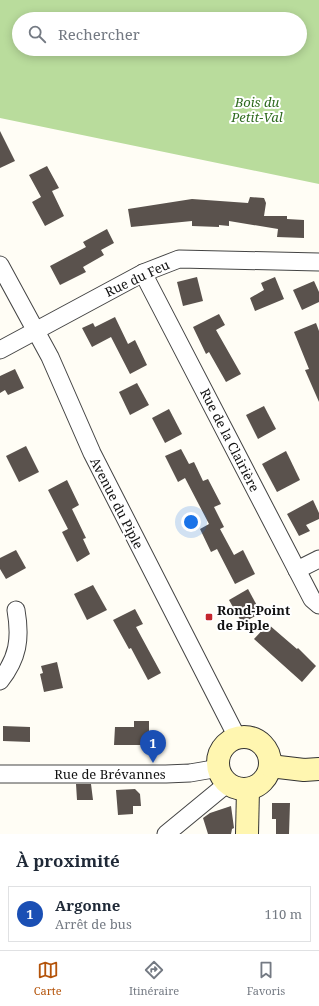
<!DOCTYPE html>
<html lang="fr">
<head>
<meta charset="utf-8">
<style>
	body { margin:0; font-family:"Noto Serif",serif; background:#f2f2f3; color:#1f2937 }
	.you { position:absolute; left:191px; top:522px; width:14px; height:14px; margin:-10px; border:3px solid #fff; border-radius:50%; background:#1a73e8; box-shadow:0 0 0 6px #1a73e833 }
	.badge { display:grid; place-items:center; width:26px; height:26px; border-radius:50%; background:#b45309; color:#fff; font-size:13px; font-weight:700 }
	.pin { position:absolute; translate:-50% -33px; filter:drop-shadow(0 1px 2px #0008) }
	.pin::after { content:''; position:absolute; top:21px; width:14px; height:12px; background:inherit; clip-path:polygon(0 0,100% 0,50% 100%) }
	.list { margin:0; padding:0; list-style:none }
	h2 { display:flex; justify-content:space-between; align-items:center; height:52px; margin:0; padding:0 16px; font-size:17px }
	h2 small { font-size:13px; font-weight:400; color:#747a83 }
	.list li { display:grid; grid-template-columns:26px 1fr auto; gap:12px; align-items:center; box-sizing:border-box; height:56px; margin:0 8px 8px; padding:0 8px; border:1px solid #e0e1e3; border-radius:0px }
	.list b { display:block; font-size:15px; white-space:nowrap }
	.list p { margin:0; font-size:13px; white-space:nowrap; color:#747a83 }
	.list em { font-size:13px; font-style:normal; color:#747a83 }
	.icon { flex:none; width:22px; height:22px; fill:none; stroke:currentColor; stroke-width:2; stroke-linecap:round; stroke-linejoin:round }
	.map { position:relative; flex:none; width:319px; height:834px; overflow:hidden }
	.search { position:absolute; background:#fff; box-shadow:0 2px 10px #0003; left:12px; right:12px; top:12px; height:44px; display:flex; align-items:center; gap:10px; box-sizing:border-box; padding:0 14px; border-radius:22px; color:#747a83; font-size:15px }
	.sheet { height:116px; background:#fff }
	nav { display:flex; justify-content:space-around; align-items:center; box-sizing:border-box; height:56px; border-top:1px solid #e0e1e3; background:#fff; font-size:11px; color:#747a83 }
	nav a { display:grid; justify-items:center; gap:2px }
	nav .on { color:#b45309 }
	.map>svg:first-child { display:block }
	.forest { fill:#b9dc9c; fill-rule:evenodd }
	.building { fill:#5a524d }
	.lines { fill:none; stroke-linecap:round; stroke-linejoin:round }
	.street-casing { stroke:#444; stroke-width:19 }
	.secondary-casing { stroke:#333; stroke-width:24 }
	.street { stroke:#fff; stroke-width:17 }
	.secondary { stroke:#fff6b0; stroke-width:22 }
	.poi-dot { fill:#c4262e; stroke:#fff; stroke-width:1.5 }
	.labels { text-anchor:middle; stroke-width:4; stroke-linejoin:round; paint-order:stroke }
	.park-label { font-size:13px; font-style:italic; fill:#2f6b1f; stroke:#fff }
	.street-label { font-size:13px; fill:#111; stroke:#fff }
	.poi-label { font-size:13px; font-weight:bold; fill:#111; stroke:#fff; text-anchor:start }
</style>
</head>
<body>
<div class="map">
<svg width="319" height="834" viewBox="0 0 319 834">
	<rect width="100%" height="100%" fill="#fffdf5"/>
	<path class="forest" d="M 0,0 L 319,0 L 319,184 L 0,118 ZM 19,19 L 300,19 L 300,49 L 19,49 Z"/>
	<g class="building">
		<path d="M 0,131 L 15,161 L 0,168 Z"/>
		<path d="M 47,166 L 59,188 L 52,191 L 64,216 L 45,226 L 32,202 L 41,197 L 29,175 Z"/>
		<path d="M 250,197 L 264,198 L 266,203 L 264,216 L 287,216 L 287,219 L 304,220 L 304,238 L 277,237 L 278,229 L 229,221 L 229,226 L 219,225 L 219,227 L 192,226 L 192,221 L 131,227 L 128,209 L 192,199 L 248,203 Z"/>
		<path d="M 107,229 L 114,243 L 101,250 L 104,255 L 83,267 L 86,272 L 60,285 L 50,266 L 86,247 L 83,242 Z"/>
		<path d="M 197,277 L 203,301 L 183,306 L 177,282 Z"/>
		<path d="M 275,277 L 284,299 L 255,311 L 250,298 L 264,290 L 261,283 Z"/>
		<path d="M 314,281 L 319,292 L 319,302 L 302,310 L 293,290 Z"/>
		<path d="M 219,314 L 225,325 L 216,330 L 241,374 L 226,382 L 209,352 L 206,354 L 193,327 Z"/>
		<path d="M 115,317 L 128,344 L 135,340 L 147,365 L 130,374 L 111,337 L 92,347 L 82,328 L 93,323 L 95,327 Z"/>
		<path d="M 316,323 L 319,331 L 319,402 L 305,370 L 309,369 L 294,332 Z"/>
		<path d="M 15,369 L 24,388 L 8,395 L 5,390 L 0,393 L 0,376 Z"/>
		<path d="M 137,383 L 149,405 L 130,415 L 119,392 Z"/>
		<path d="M 264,406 L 276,429 L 258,439 L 246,415 Z"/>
		<path d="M 169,409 L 182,434 L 165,443 L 152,418 Z"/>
		<path d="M 26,446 L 39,472 L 19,482 L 6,456 Z"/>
		<path d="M 181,449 L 189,464 L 194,462 L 203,481 L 208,479 L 221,504 L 214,507 L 224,527 L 220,529 L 234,555 L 243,550 L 255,574 L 235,584 L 217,549 L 211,552 L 200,529 L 209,524 L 185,478 L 178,482 L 165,456 Z"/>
		<path d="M 286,451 L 300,480 L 277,492 L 262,464 Z"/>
		<path d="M 67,480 L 79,505 L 72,509 L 86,538 L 83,539 L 90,554 L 77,562 L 62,532 L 68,529 L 48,490 Z"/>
		<path d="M 313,500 L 319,513 L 319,519 L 306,525 L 310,531 L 299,536 L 287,514 Z"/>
		<path d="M 16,550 L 26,568 L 6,579 L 0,569 L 0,558 Z"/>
		<path d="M 93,585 L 107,610 L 87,620 L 74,594 Z"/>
		<path d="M 248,589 L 261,613 L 242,623 L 229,600 Z"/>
		<path d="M 135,609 L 143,624 L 136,627 L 161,673 L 148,680 L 131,648 L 129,649 L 113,620 Z"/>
		<path d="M 268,624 L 297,649 L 298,648 L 316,666 L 302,682 L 254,639 Z"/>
		<path d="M 57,662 L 63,688 L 44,692 L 40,674 L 43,673 L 41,666 Z"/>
		<path d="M 134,721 L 149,721 L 149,745 L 114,745 L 115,727 L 134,727 Z"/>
		<path d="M 3,726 L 30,727 L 30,742 L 3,741 Z"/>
		<path d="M 76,784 L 91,784 L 93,800 L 77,800 Z"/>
		<path d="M 135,789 L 140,794 L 141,806 L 133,806 L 133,814 L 118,815 L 116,790 Z"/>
		<path d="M 272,803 L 290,803 L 289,834 L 276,834 L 276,819 L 272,819 Z"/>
		<path d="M 231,806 L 234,828 L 232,829 L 231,834 L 208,834 L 203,818 L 210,813 Z"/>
	</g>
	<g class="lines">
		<g class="street-casing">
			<g id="street">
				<path d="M 0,265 L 50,357 L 92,453 L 238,739"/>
				<path d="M 143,273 L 312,599 L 319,605"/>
				<path d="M 0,350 L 143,273 L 179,259 L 319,262"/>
				<path d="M 297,570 L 319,559"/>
				<path d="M 0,681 C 18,658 21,639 16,610"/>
				<path d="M 0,774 L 166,774 L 190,773 L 219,768"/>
				<path d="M 166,834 L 228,783"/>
			</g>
		</g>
		<g class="secondary-casing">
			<g id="secondary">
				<circle cx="244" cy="763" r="26"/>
				<path d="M 270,766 L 304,770 L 319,769"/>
				<path d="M 247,834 L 248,789"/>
			</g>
		</g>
		<use href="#street" class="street"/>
		<use href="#secondary" class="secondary"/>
	</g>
	<rect class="poi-dot" x="205" y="613" width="8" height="8" rx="2"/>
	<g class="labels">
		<g class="park-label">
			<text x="257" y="107">Bois du<tspan x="257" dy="15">Petit-Val</tspan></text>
		</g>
		<g class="street-label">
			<text transform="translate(137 278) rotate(-25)" y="5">Rue du Feu</text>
			<text transform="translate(230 440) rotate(63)" y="5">Rue de la Clairière</text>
			<text transform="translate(117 503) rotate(63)" y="5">Avenue du Piple</text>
			<text x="110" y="779">Rue de Brévannes</text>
		</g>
		<g class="poi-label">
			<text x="217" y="615">Rond-Point<tspan x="217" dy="15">de Piple</tspan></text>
		</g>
	</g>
</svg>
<div class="you"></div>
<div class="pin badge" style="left:153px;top:763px;background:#1a4fb4">1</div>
<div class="search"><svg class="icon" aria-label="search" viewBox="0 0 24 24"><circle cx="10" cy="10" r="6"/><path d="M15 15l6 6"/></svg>Rechercher</div>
</div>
<section class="sheet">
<h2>À proximité<small></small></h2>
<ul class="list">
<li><span class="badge" style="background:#1a4fb4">1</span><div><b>Argonne</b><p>Arrêt de bus</p></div><em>110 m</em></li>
</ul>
</section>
<nav>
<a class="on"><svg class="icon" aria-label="map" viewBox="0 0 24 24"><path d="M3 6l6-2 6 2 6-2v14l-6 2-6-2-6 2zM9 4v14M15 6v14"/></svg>Carte</a>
<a><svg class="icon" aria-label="directions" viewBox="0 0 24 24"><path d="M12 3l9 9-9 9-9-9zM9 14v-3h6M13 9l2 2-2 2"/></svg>Itinéraire</a>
<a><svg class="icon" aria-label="saved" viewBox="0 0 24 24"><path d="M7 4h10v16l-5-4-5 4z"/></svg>Favoris</a>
</nav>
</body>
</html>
